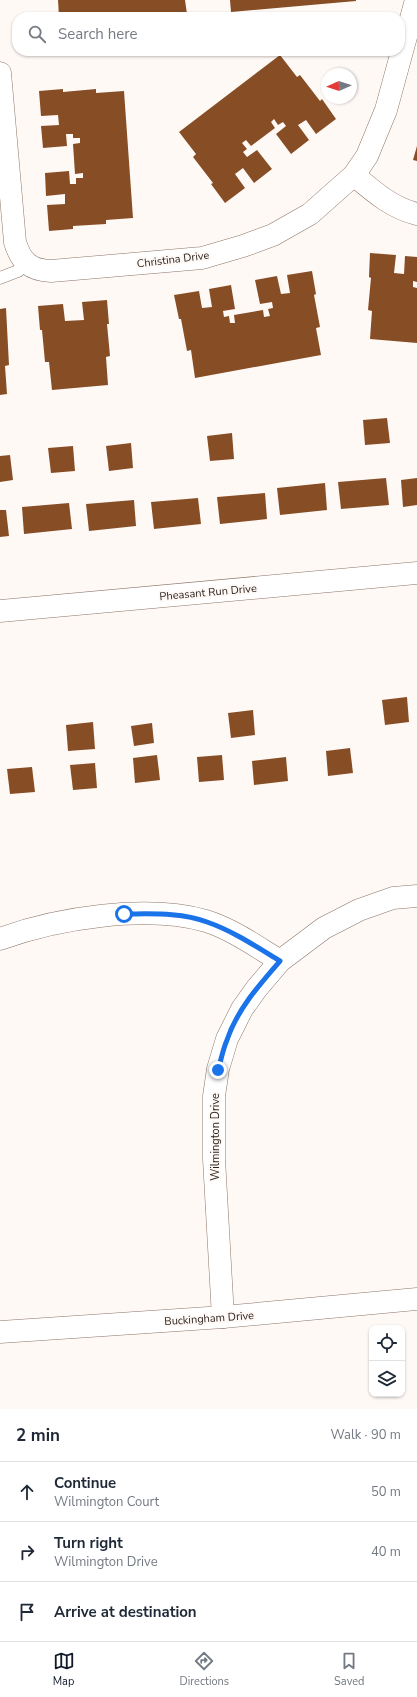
<!DOCTYPE html>
<html lang="en">
<head>
<meta charset="utf-8">
<style>
	body { margin:0; font-family:"Nunito Sans",sans-serif; background:#f6f6f7; color:#1f2937 }
	.controls { position:absolute; right:12px; bottom:12px; display:grid; overflow:hidden; border-radius:8px; box-shadow:0 1px 3px #0004 }
	.controls button { width:36px; height:36px; display:grid; place-items:center; padding:0; border:0; border-bottom:1px solid #e0e1e3; background:#fff; color:#1f2937; font:20px sans-serif }
	.compass { position:absolute; left:321px; top:68px; width:36px; height:36px; border-radius:50%; background:#fff; box-shadow:0 1px 3px #0004; rotate:267deg }
	.stop { position:absolute; width:12px; height:12px; margin:-9px; border:3px solid #1a73e8; border-radius:50%; background:#fff }
	.stop.end { background:#1a73e8; border-color:#fff; box-shadow:0 1px 4px #0008 }
	.list { margin:0; padding:0; list-style:none }
	h2 { display:flex; justify-content:space-between; align-items:center; height:52px; margin:0; padding:0 16px; font-size:17px }
	h2 small { font-size:13px; font-weight:400; color:#747a83 }
	.list li { display:grid; grid-template-columns:26px 1fr auto; gap:12px; align-items:center; box-sizing:border-box; height:60px; padding:0 16px; border-top:1px solid #e0e1e3 }
	.list b { display:block; font-size:15px; white-space:nowrap }
	.list p { margin:0; font-size:13px; white-space:nowrap; color:#747a83 }
	.list em { font-size:13px; font-style:normal; color:#747a83 }
	.icon { flex:none; width:22px; height:22px; fill:none; stroke:currentColor; stroke-width:2; stroke-linecap:round; stroke-linejoin:round }
	.map { position:relative; flex:none; width:417px; height:1409px; overflow:hidden }
	.search { position:absolute; background:#fff; box-shadow:0 1px 3px #0004; left:12px; right:12px; top:12px; height:44px; display:flex; align-items:center; gap:10px; box-sizing:border-box; padding:0 14px; border-radius:16px; color:#747a83; font-size:15px }
	.sheet { height:232px; background:#fff }
	nav { display:flex; justify-content:space-around; align-items:center; box-sizing:border-box; height:56px; border-top:1px solid #e0e1e3; background:#fff; font-size:11px; color:#747a83 }
	nav a { display:grid; justify-items:center; gap:2px }
	nav .on { color:#111827 }
	.map>svg:first-child { display:block }
	.building { fill:#874e26 }
	.lines { fill:none; stroke-linecap:round; stroke-linejoin:round }
	.lane-casing { stroke:#8c7668; stroke-width:13 }
	.street-casing { stroke:#8c7668; stroke-width:23 }
	.lane { stroke:#fff; stroke-width:12 }
	.street { stroke:#fff; stroke-width:22 }
	.route { stroke:#1a73e8; stroke-width:5 }
	.labels { text-anchor:middle; stroke-width:4; stroke-linejoin:round; paint-order:stroke }
	.street-label { font-size:11px; fill:#271e19; stroke:#fff9f6 }
</style>
</head>
<body>
<div class="map">
<svg width="417" height="1409" viewBox="0 0 417 1409">
	<rect width="100%" height="100%" fill="#fff9f6"/>
	<g class="building">
		<path d="M 58,0 L 185,0 L 187,14 L 156,17 L 59,17 Z"/>
		<path d="M 230,0 L 356,0 L 356,1 L 231,12 Z"/>
		<path d="M 280,55 L 297,77 L 300,75 L 320,101 L 322,99 L 336,119 L 316,134 L 306,120 L 298,125 L 309,140 L 291,154 L 276,134 L 286,126 L 283,122 L 278,125 L 274,119 L 271,122 L 275,128 L 251,146 L 246,140 L 242,143 L 247,149 L 243,152 L 247,157 L 257,150 L 272,169 L 254,183 L 243,168 L 235,174 L 245,188 L 225,203 L 211,184 L 213,183 L 193,157 L 196,154 L 179,132 Z"/>
		<path d="M 63,89 L 63,92 L 96,89 L 96,93 L 124,91 L 133,218 L 106,220 L 106,224 L 73,226 L 73,229 L 49,231 L 47,205 L 65,204 L 65,194 L 46,196 L 45,173 L 69,171 L 70,184 L 76,184 L 76,178 L 83,178 L 83,173 L 75,174 L 73,144 L 80,143 L 80,138 L 73,138 L 73,134 L 66,134 L 67,146 L 43,148 L 41,126 L 59,125 L 58,115 L 41,116 L 39,91 Z"/>
		<path d="M 417,146 L 417,161 L 413,160 Z"/>
		<path d="M 370,253 L 396,255 L 394,273 L 404,274 L 405,256 L 417,257 L 417,282 L 413,281 L 413,287 L 417,288 L 417,343 L 370,339 L 372,311 L 368,310 L 371,278 L 369,277 Z"/>
		<path d="M 312,271 L 316,294 L 314,295 L 320,327 L 316,328 L 321,355 L 195,378 L 191,350 L 187,351 L 181,319 L 179,319 L 174,295 L 199,291 L 202,308 L 212,307 L 209,289 L 231,285 L 235,309 L 223,311 L 224,317 L 229,316 L 230,323 L 235,323 L 234,315 L 263,310 L 264,317 L 270,316 L 268,309 L 273,308 L 272,302 L 260,304 L 255,280 L 277,276 L 281,294 L 290,293 L 287,275 Z"/>
		<path d="M 107,300 L 109,324 L 107,324 L 110,356 L 106,357 L 108,385 L 52,390 L 49,362 L 45,362 L 42,330 L 40,330 L 38,306 L 63,304 L 65,321 L 84,320 L 82,302 Z"/>
		<path d="M 6,308 L 9,365 L 5,366 L 7,394 L 0,395 L 0,309 Z"/>
		<path d="M 387,418 L 390,443 L 365,445 L 363,420 Z"/>
		<path d="M 232,433 L 234,459 L 210,461 L 207,436 Z"/>
		<path d="M 131,443 L 133,468 L 109,471 L 106,446 Z"/>
		<path d="M 73,446 L 75,471 L 51,473 L 48,448 Z"/>
		<path d="M 10,455 L 13,480 L 0,482 L 0,456 Z"/>
		<path d="M 386,478 L 389,505 L 341,509 L 338,482 Z"/>
		<path d="M 417,478 L 417,505 L 403,507 L 401,480 Z"/>
		<path d="M 325,483 L 327,510 L 280,515 L 277,488 Z"/>
		<path d="M 265,493 L 267,519 L 220,524 L 217,497 Z"/>
		<path d="M 198,498 L 201,524 L 154,529 L 151,502 Z"/>
		<path d="M 134,500 L 136,526 L 89,531 L 86,504 Z"/>
		<path d="M 69,503 L 72,529 L 24,534 L 22,507 Z"/>
		<path d="M 0,510 L 6,510 L 9,536 L 0,537 Z"/>
		<path d="M 407,697 L 409,722 L 385,725 L 382,700 Z"/>
		<path d="M 253,710 L 255,735 L 231,738 L 228,713 Z"/>
		<path d="M 93,722 L 95,749 L 68,751 L 66,725 Z"/>
		<path d="M 152,723 L 154,743 L 134,746 L 131,726 Z"/>
		<path d="M 350,748 L 353,773 L 328,776 L 326,751 Z"/>
		<path d="M 157,755 L 160,780 L 135,783 L 133,758 Z"/>
		<path d="M 222,755 L 224,780 L 199,782 L 197,757 Z"/>
		<path d="M 286,757 L 288,781 L 254,785 L 252,761 Z"/>
		<path d="M 95,763 L 97,788 L 73,790 L 70,765 Z"/>
		<path d="M 32,767 L 35,792 L 10,794 L 7,769 Z"/>
	</g>
	<g class="lines">
		<g class="lane-casing">
			<path id="lane" d="M 0,278 L 18,271 L 26,264"/>
		</g>
		<g class="street-casing">
			<g id="street">
				<path d="M 0,73 L 15,242 C 21,262 30,270 51,271 L 202,258 L 243,246 L 273,235 L 310,214 L 354,175 L 367,156 L 386,110 L 416,0"/>
				<path d="M 354,175 C 374,192 392,208 417,214"/>
				<path d="M 0,611 L 417,573"/>
				<path d="M 0,939 C 57,918 147,904 206,921 C 232,929 257,947 280,961"/>
				<path d="M 223,1317 L 214,1159 L 214,1096 L 218,1069 L 227,1039 L 242,1009 L 257,988 L 280,961 L 324,928 L 359,910 L 393,898 L 417,896"/>
				<path d="M 0,1332 L 223,1317 L 417,1299"/>
			</g>
		</g>
		<use href="#lane" class="lane"/>
		<use href="#street" class="street"/>
	</g>
	<g class="lines">
		<path class="route" d="M 124,914 C 151,914 181,912 207,922 C 233,931 257,947 280,961 C 259,985 237,1010 227,1040 C 223,1049 221,1060 218,1070"/>
	</g>
	<g class="labels">
		<g class="street-label">
			<text transform="translate(173 259) rotate(-7)" y="4">Christina Drive</text>
			<text transform="translate(208 592) rotate(-5)" y="4">Pheasant Run Drive</text>
			<text transform="translate(215 1137) rotate(-90)" y="4">Wilmington Drive</text>
			<text transform="translate(209 1318) rotate(-4)" y="4">Buckingham Drive</text>
		</g>
	</g>
</svg>
<div class="controls">
<button><svg class="icon" aria-label="locate" viewBox="0 0 24 24"><circle cx="12" cy="12" r="6"/><path d="M12 2v4M12 18v4M2 12h4M18 12h4"/></svg></button>
<button><svg class="icon" aria-label="layers" viewBox="0 0 24 24"><path d="M12 4l9 5-9 5-9-5zM3 14l9 5 9-5"/></svg></button>
</div>
<svg class="compass" viewBox="-18 -18 36 36"><path d="M0-13l5 13h-10z" fill="#e53935"/><path d="M0 13l5-13h-10z" fill="#747a83"/></svg>
<div class="stop" style="left:124px;top:914px"></div>
<div class="stop end" style="left:218px;top:1070px"></div>
<div class="search"><svg class="icon" aria-label="search" viewBox="0 0 24 24"><circle cx="10" cy="10" r="6"/><path d="M15 15l6 6"/></svg>Search here</div>
</div>
<section class="sheet">
<h2>2 min<small>Walk · 90 m</small></h2>
<ul class="list">
<li><svg class="icon" aria-label="ahead" viewBox="0 0 24 24"><path d="M12 20V5M6 11l6-6 6 6"/></svg><div><b>Continue</b><p>Wilmington Court</p></div><em>50 m</em></li>
<li><svg class="icon" aria-label="right" viewBox="0 0 24 24"><path d="M7 20v-9h11M14 6l5 5-5 5"/></svg><div><b>Turn right</b><p>Wilmington Drive</p></div><em>40 m</em></li>
<li><svg class="icon" aria-label="arrive" viewBox="0 0 24 24"><path d="M6 21V4h12l-3 4 3 4H6"/></svg><div><b>Arrive at destination</b></div></li>
</ul>
</section>
<nav>
<a class="on"><svg class="icon" aria-label="map" viewBox="0 0 24 24"><path d="M3 6l6-2 6 2 6-2v14l-6 2-6-2-6 2zM9 4v14M15 6v14"/></svg>Map</a>
<a><svg class="icon" aria-label="directions" viewBox="0 0 24 24"><path d="M12 3l9 9-9 9-9-9zM9 14v-3h6M13 9l2 2-2 2"/></svg>Directions</a>
<a><svg class="icon" aria-label="saved" viewBox="0 0 24 24"><path d="M7 4h10v16l-5-4-5 4z"/></svg>Saved</a>
</nav>
</body>
</html>
